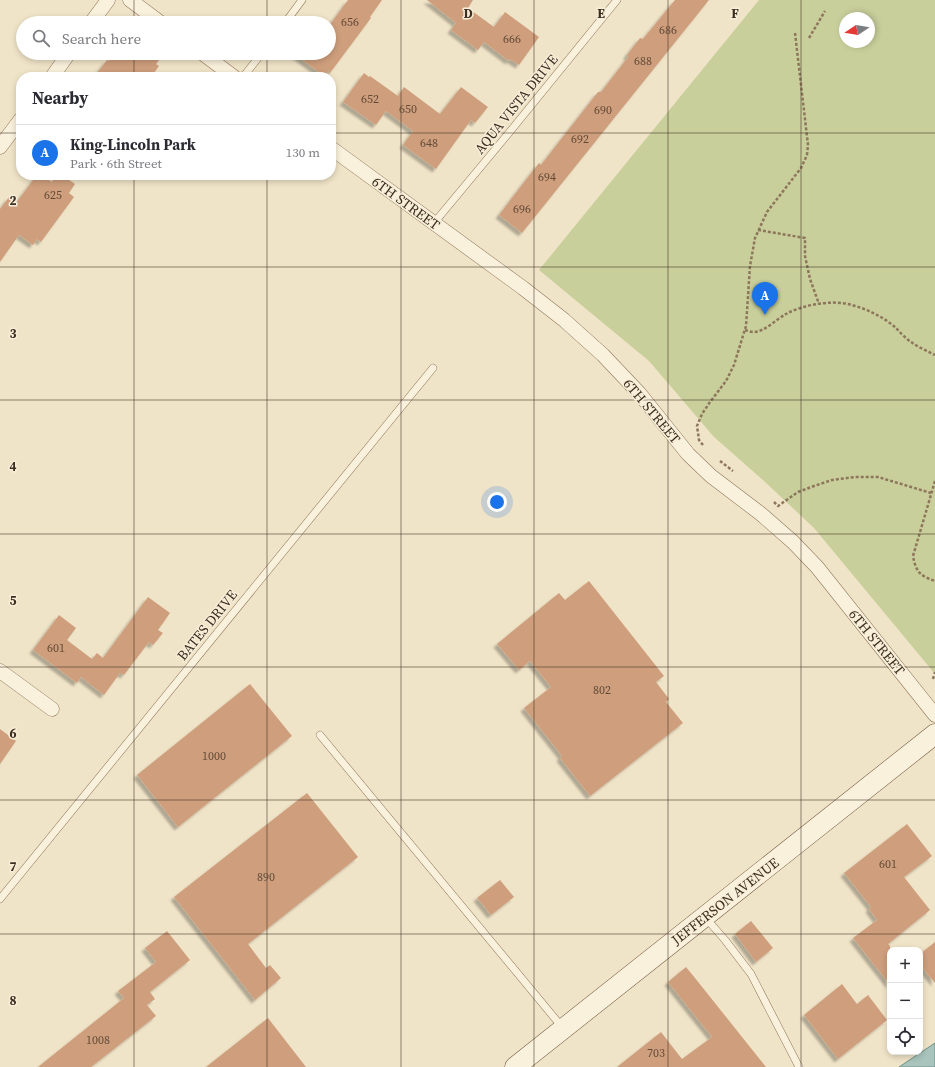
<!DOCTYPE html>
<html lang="en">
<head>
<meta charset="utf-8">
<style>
	body { margin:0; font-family:"Source Serif 4",serif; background:#f2f2f3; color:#2b2b33 }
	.controls { position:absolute; right:12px; bottom:12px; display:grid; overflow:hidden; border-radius:8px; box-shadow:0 2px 6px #0003 }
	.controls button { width:36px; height:36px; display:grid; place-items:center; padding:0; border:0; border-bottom:1px solid #e1e1e2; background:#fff; color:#2b2b33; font:20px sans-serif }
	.compass { position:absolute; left:839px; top:12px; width:36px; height:36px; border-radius:50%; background:#fff; box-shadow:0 2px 6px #0003; rotate:258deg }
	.you { position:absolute; left:497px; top:502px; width:14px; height:14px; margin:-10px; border:3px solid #fff; border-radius:50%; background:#1a73e8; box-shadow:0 0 0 6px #1a73e833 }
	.badge { display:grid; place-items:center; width:26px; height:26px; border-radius:50%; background:#1a73e8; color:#fff; font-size:13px; font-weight:700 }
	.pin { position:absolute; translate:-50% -33px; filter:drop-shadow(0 1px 2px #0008) }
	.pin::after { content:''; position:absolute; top:21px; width:14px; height:12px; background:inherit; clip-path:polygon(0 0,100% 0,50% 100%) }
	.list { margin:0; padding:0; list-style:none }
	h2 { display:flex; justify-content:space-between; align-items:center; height:52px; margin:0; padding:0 16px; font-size:17px }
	h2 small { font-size:13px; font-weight:400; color:#7c7c81 }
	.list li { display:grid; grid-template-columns:26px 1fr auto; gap:12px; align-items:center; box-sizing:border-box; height:56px; padding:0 16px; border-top:1px solid #e1e1e2 }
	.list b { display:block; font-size:15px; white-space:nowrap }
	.list p { margin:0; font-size:13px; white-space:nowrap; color:#7c7c81 }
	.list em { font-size:13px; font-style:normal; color:#7c7c81 }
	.icon { flex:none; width:22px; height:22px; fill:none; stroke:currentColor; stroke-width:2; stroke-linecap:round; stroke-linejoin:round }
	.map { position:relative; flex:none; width:935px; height:1067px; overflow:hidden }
	.search { position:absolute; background:#fff; box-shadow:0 2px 6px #0003; left:16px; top:16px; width:320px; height:44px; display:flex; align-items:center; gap:10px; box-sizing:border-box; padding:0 14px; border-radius:22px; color:#7c7c81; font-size:15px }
	.panel { position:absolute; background:#fff; box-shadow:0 2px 6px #0003; left:16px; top:72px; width:320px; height:108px; border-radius:16px }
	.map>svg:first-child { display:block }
	.green { fill:#c9cf9b; fill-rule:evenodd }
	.water { fill:#a9c4bc; stroke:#6f938a }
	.building { fill:#cf9f7d; filter:url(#shadow) }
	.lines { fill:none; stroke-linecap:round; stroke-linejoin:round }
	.lane-casing { stroke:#8d765c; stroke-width:8 }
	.street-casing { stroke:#8d765c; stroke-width:15 }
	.secondary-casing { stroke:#6f573f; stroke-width:21 }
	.path { stroke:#8d765c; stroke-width:2.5; stroke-dasharray:3 2; stroke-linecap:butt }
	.lane { stroke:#faf1dc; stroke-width:7 }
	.street { stroke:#faf1dc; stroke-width:14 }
	.secondary { stroke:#faf1dc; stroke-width:20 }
	.grid { fill:none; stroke:#3d2e20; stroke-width:1; stroke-opacity:0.55 }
	.labels { text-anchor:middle; stroke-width:3; stroke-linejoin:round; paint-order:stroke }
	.number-label { font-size:12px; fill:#624a37 }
	.street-label { font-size:14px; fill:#3d2e20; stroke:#f7eed8 }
	.grid-label { font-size:13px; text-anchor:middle; font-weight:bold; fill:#3d2e20; stroke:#f7eed8; stroke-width:3; stroke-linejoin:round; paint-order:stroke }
</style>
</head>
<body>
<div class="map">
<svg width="935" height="1067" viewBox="0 0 935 1067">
	<defs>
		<filter id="shadow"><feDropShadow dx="-3.5" dy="3.5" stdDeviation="1" flood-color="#0004"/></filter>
	</defs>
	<rect width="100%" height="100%" fill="#f0e4c8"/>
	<path class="green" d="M 759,0 L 935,0 L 935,674 L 814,528 L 764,481 L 714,437 L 649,361 L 539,270 ZM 845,18 L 869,18 L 869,42 L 845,42 Z"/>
	<path class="water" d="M 935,1043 L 935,1067 L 899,1067 Z"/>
	<g class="building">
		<path d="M 348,0 L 382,0 L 370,17 L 371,18 L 333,69 L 329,74 L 329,70 L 324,76 L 293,53 L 329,53 L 329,26 Z"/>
		<path d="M 427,0 L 473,0 L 468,8 L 494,27 L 505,12 L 539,37 L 519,65 L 510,59 L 509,61 L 484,42 L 478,50 L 451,30 L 456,23 Z"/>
		<path d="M 675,0 L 709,0 L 522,233 L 499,215 L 525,181 L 539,163 L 541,165 L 598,92 L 601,92 L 622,65 L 628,57 L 627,55 L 640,38 L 643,39 Z"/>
		<path d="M 115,53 L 164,53 L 156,64 L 159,66 L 151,77 L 94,77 L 107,60 L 109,61 Z"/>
		<path d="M 364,73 L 369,77 L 370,76 L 398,96 L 404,87 L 440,114 L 461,87 L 488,107 L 475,123 L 471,120 L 436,169 L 403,145 L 413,131 L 386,111 L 376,125 L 343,102 Z"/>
		<path d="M 37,175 L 42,175 L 52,182 L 57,175 L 62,175 L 75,184 L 69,193 L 74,197 L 41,242 L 37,239 L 33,245 L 19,235 L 0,262 L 0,209 L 9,197 L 16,203 Z"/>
		<path d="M 589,581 L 664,676 L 656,682 L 669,699 L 666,702 L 683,723 L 590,796 L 560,758 L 562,756 L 524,708 L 551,687 L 530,661 L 519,670 L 497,644 L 559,593 L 565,600 Z"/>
		<path d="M 148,597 L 170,613 L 158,630 L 163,633 L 153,645 L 149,642 L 124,675 L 120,673 L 104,695 L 81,677 L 77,683 L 33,650 L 59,615 L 76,628 L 67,640 L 92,659 L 97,653 L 103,658 Z"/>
		<path d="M 250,684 L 292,736 L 178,827 L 137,775 Z"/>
		<path d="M 0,729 L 16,741 L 0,764 Z"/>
		<path d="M 307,793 L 358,857 L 248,944 L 266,968 L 270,965 L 281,978 L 255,1000 L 174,897 Z"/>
		<path d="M 907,824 L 932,856 L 904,877 L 930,910 L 888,944 L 890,946 L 890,985 L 853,938 L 877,920 L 869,909 L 871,907 L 844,873 Z"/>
		<path d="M 500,880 L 514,897 L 491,915 L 477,898 Z"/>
		<path d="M 751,921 L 773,948 L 756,962 L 735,934 Z"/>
		<path d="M 167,931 L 190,960 L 150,992 L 155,999 L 147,1005 L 156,1016 L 91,1067 L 38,1067 L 124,998 L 118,991 L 156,962 L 145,948 Z"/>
		<path d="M 935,942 L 935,983 L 920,965 L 920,954 Z"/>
		<path d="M 686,967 L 695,978 L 766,1067 L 617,1067 L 661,1032 L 682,1059 L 712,1037 L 668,982 Z"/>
		<path d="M 842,984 L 857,1004 L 868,995 L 887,1020 L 838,1059 L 804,1015 Z"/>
		<path d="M 268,1018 L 306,1067 L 206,1067 Z"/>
	</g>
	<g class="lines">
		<g class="lane-casing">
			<g id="lane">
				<path d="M 285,23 L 302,0"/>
				<path d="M 243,77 L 262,53"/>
				<path d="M 434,223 L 508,134 L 617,0"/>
				<path d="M 320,735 L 562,1027"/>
				<path d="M 0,899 L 433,368"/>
				<path d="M 705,917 L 725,940 L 751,974 L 799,1067"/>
			</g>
		</g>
		<g class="street-casing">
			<g id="street">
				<path d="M 130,0 L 161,23"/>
				<path d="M 91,23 L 108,0"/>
				<path d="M 202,53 L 234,77"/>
				<path d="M 52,77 L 69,53"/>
				<path d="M 0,147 L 21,119"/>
				<path d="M 331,148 L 523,288 L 564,320 L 603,355 L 639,393 L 688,454 L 711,476 L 761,514 L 793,542 L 817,567 L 935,715"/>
				<path d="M 0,671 L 52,709"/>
			</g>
		</g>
		<g class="secondary-casing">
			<path id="secondary" d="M 515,1067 L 935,734"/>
		</g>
		<g class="path">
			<path d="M 809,38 L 825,11"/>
			<path d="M 758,230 L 805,238 L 805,256 L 810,279 L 819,304"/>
			<path d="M 745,330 C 748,331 751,332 754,332 C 764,332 777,319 786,314 C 803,305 829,300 848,304 C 865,308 882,316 895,327 C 900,332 905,338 911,342 C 918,347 927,351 935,355"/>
			<path d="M 703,445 L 699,440 L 697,426 L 702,414 L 710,402 L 726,381 L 734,365 L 746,326 L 750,266 L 755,238 L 767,212 L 801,168 L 807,155 L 808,145 L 795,33"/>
			<path d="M 720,461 L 733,471"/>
			<path d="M 935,481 L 913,556 C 916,572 920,576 935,581"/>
			<path d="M 774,502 L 778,506 L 798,492 L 814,486 L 832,480 L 855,477 L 878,477 L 931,493"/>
			<path d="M 933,679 L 935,672"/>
		</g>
		<use href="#lane" class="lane"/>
		<use href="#street" class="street"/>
		<use href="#secondary" class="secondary"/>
	</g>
	<path class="grid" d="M 134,0 L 134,23M 267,0 L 267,23M 401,0 L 401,1067M 534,0 L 534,1067M 668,0 L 668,1067M 801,0 L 801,1067M 134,53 L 134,77M 267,53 L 267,77M 0,133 L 21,133M 331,133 L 935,133M 134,175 L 134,1067M 267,175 L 267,1067M 0,267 L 935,267M 0,400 L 935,400M 0,534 L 935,534M 0,667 L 935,667M 0,800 L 935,800M 0,934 L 935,934"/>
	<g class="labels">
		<g class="number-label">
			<text x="350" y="26">656</text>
			<text x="668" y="34">686</text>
			<text x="512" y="43">666</text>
			<text x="643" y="65">688</text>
			<text x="370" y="103">652</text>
			<text x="408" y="113">650</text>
			<text x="603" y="114">690</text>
			<text x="580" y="143">692</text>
			<text x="429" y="147">648</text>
			<text x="547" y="181">694</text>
			<text x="53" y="199">625</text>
			<text x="522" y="213">696</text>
			<text x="56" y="652">601</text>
			<text x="602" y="694">802</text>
			<text x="214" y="760">1000</text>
			<text x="888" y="868">601</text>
			<text x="266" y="881">890</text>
			<text x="98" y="1044">1008</text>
			<text x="656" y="1057">703</text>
		</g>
		<g class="street-label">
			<text transform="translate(516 104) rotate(-51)" y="5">AQUA VISTA DRIVE</text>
			<text transform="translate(406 203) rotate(36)" y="5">6TH STREET</text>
			<text transform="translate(652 411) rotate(50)" y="5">6TH STREET</text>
			<text transform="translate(207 625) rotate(-51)" y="5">BATES DRIVE</text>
			<text transform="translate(877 642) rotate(51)" y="5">6TH STREET</text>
			<text transform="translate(725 901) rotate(-38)" y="5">JEFFERSON AVENUE</text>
		</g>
	</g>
	<g class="grid-label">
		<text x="468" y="18">D</text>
		<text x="601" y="18">E</text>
		<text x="735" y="18">F</text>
		<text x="13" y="205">2</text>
		<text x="13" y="338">3</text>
		<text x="13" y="471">4</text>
		<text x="13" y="605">5</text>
		<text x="13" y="738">6</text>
		<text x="13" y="871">7</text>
		<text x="13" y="1005">8</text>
	</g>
</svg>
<div class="controls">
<button>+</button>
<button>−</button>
<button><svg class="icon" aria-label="locate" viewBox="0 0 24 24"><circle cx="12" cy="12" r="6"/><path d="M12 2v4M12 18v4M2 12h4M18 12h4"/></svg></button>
</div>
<svg class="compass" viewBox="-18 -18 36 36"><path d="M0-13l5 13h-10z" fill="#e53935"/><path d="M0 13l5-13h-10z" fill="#7c7c81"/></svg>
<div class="you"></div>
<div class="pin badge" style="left:765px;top:315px">A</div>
<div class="search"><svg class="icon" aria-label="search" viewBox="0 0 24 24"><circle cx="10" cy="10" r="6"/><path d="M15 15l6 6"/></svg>Search here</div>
<section class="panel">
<h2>Nearby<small></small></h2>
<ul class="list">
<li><span class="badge">A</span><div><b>King-Lincoln Park</b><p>Park · 6th Street</p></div><em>130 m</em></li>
</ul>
</section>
</div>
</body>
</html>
